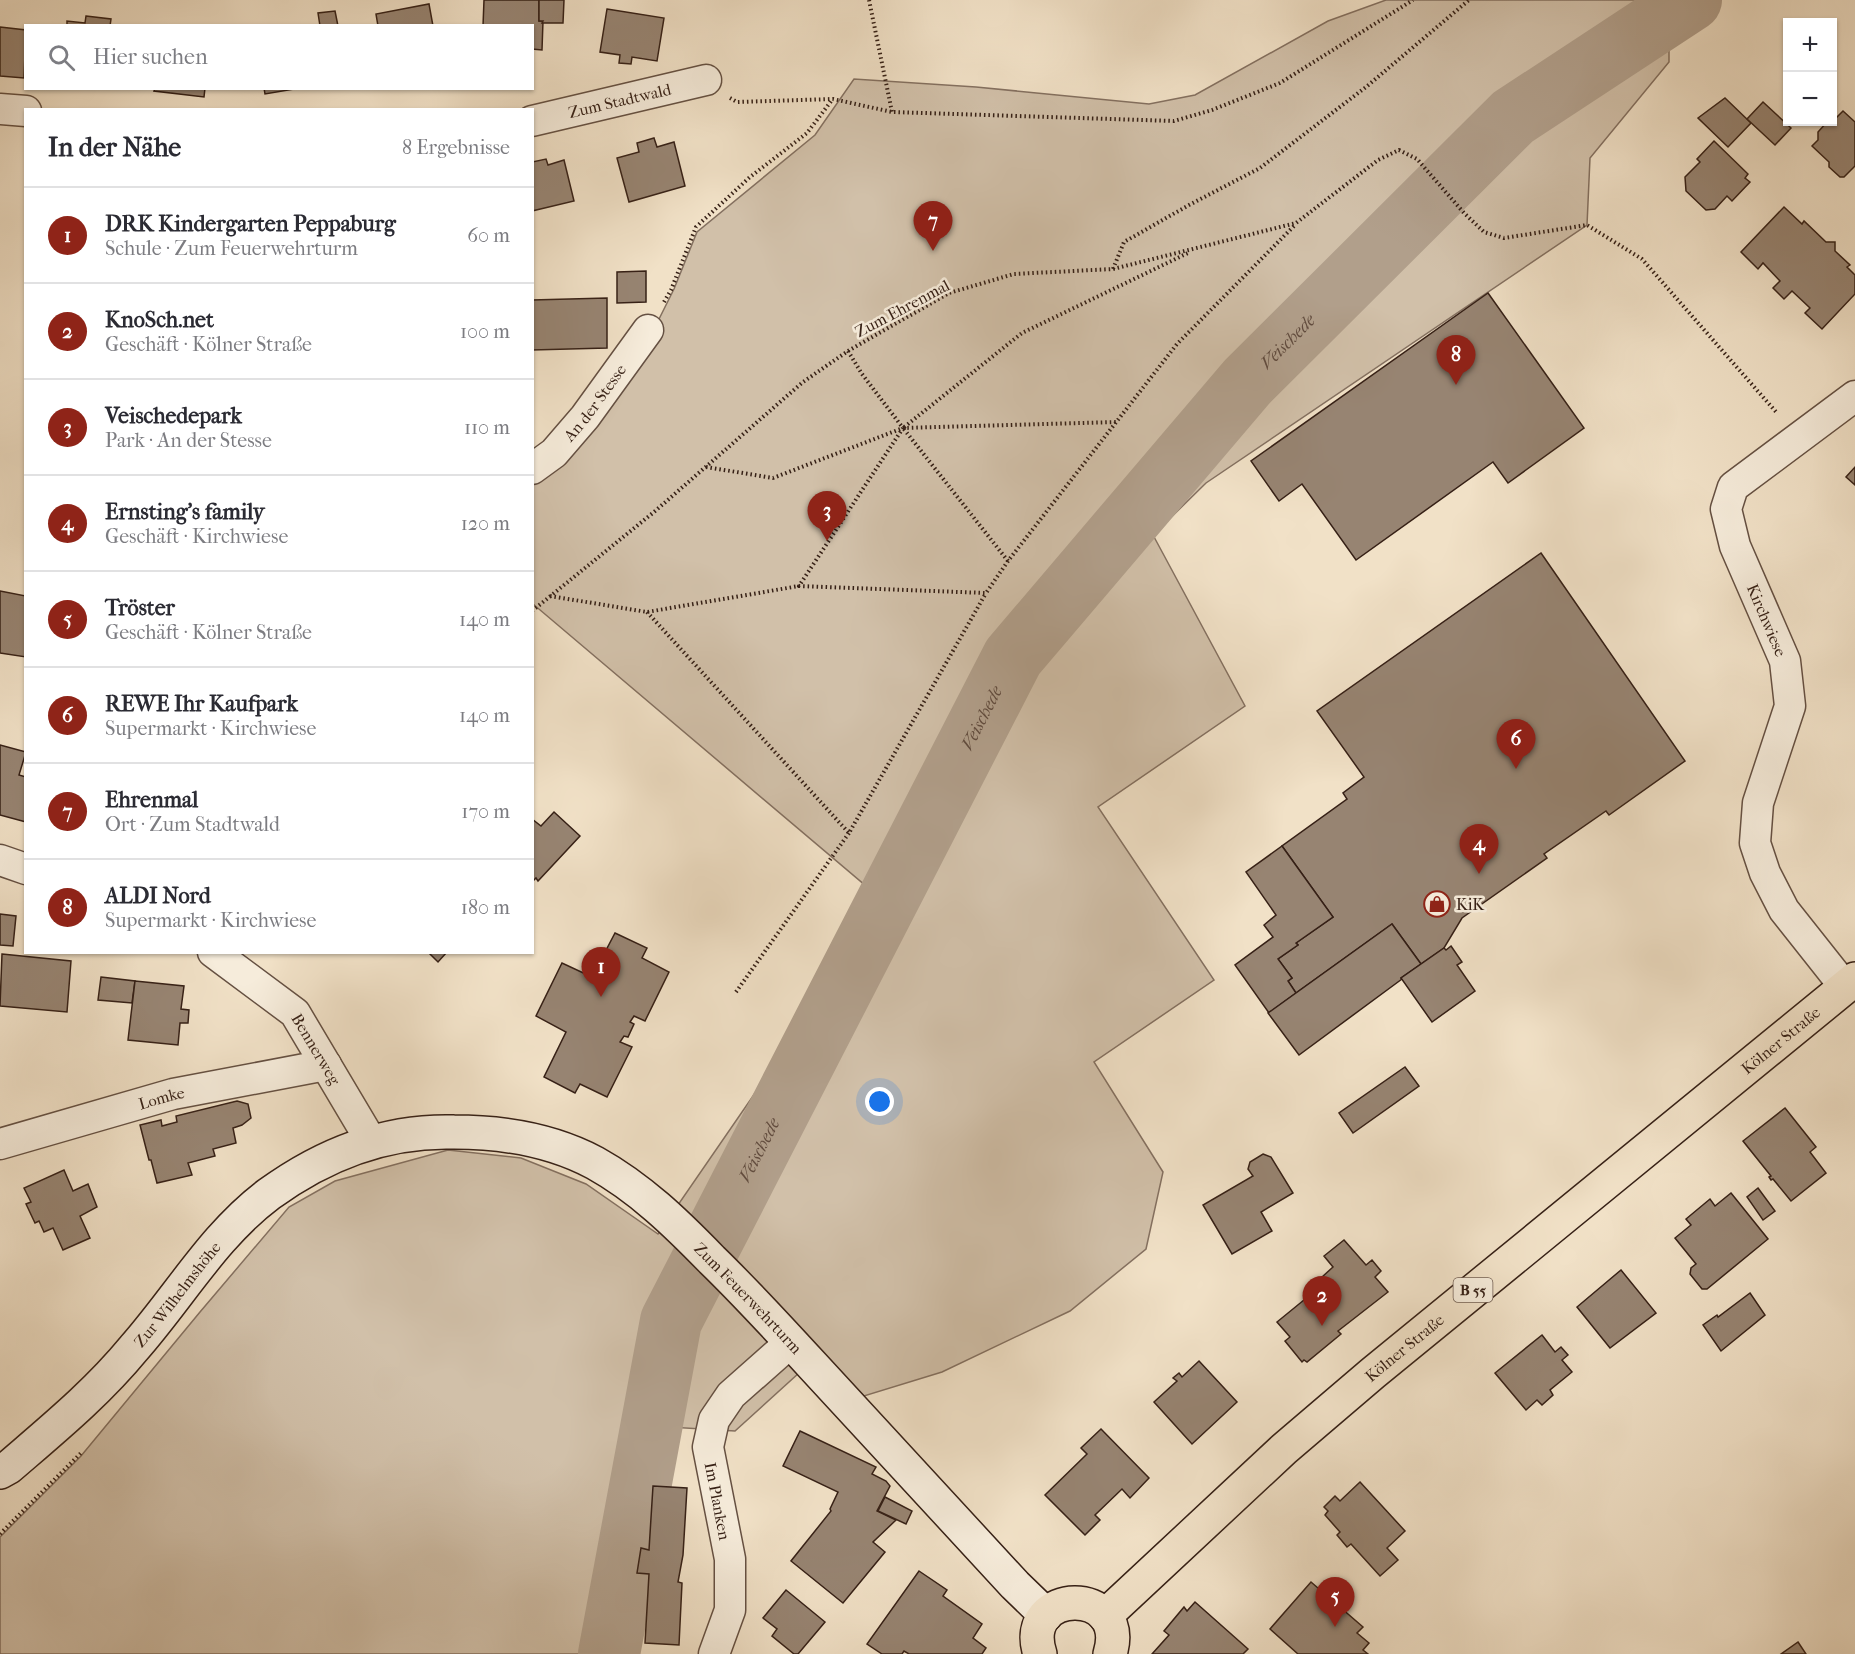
<!DOCTYPE html>
<html lang="de">
<head>
<meta charset="utf-8">
<style>
	body { margin:0; font-family:"IM FELL French Canon",serif; background:#f7f7f7; color:#2b2b33 }
	.controls { position:absolute; right:18px; top:18px; display:grid; overflow:hidden; border-radius:0px; box-shadow:0 2px 4px #0004 }
	.controls button { width:54px; height:54px; display:grid; place-items:center; padding:0; border:0; border-bottom:2px solid #e1e1e2; background:#fff; color:#2b2b33; font:30px sans-serif }
	.you { position:absolute; left:880px; top:1102px; width:21px; height:21px; margin:-15px; border:4px solid #fff; border-radius:50%; background:#1a73e8; box-shadow:0 0 0 9px #1a73e833 }
	.badge { display:grid; place-items:center; width:39px; height:39px; border-radius:50%; background:#8f2418; color:#fff; font-size:20px; font-weight:700 }
	.pin { position:absolute; translate:-50% -50px; filter:drop-shadow(0 2px 3px #0008) }
	.pin::after { content:''; position:absolute; top:32px; width:21px; height:18px; background:inherit; clip-path:polygon(0 0,100% 0,50% 100%) }
	.list { margin:0; padding:0; list-style:none }
	h2 { display:flex; justify-content:space-between; align-items:center; height:78px; margin:0; padding:0 24px; font-size:26px }
	h2 small { font-size:20px; font-weight:400; color:#7c7c81 }
	.list li { display:grid; grid-template-columns:39px 1fr auto; gap:18px; align-items:center; box-sizing:border-box; height:96px; padding:0 24px; border-top:2px solid #e1e1e2 }
	.list b { display:block; font-size:22px; white-space:nowrap }
	.list p { margin:0; font-size:20px; white-space:nowrap; color:#7c7c81 }
	.list em { font-size:20px; font-style:normal; color:#7c7c81 }
	.icon { flex:none; width:33px; height:33px; fill:none; stroke:currentColor; stroke-width:2; stroke-linecap:round; stroke-linejoin:round }
	.map { position:relative; flex:none; width:1855px; height:1654px; overflow:hidden }
	.search { position:absolute; background:#fff; box-shadow:0 2px 4px #0004; left:24px; top:24px; width:510px; height:66px; display:flex; align-items:center; gap:15px; box-sizing:border-box; padding:0 21px; border-radius:0px; color:#7c7c81; font-size:22px }
	.panel { position:absolute; background:#fff; box-shadow:0 2px 4px #0004; left:24px; top:108px; width:510px; height:846px; border-radius:0px }
	.map>svg:first-child { display:block }
	.green { fill:#d1c0a9; stroke:#847060; stroke-width:1.5 }
	.lines { fill:none; stroke-linecap:round; stroke-linejoin:round }
	.river { stroke:#b19f8b; stroke-width:62 }
	.building { fill:#978472; stroke:#362016; stroke-width:1.5 }
	.street-casing { stroke:#655042; stroke-width:33 }
	.secondary-casing { stroke:#362016; stroke-width:36 }
	.primary-casing { stroke:#362016; stroke-width:36 }
	.path { stroke:#362016; stroke-width:4; stroke-dasharray:1.5 3; stroke-linecap:butt }
	.street { stroke:#f6ecdb; stroke-width:30 }
	.secondary { stroke:#f6ecdb; stroke-width:33 }
	.primary { stroke:#f1e1c7; stroke-width:33 }
	.labels { text-anchor:middle; stroke-width:5; stroke-linejoin:round; paint-order:stroke }
	.shield { fill:#f6ecdb; stroke:#705d51; stroke-width:1.5 }
	.shield-label { font-size:15px; font-weight:bold; fill:#362016 }
	.street-label { font-size:16px; fill:#362016; stroke:#f6ecdb }
	.poi-label { font-size:16px; fill:#362016; stroke:#f6ecdb; text-anchor:start }
	.water-label { font-size:18px; font-style:italic; fill:#614c3f; stroke:#f6ecdb }
</style>
</head>
<body>
<div class="map">
<svg width="1855" height="1654" viewBox="0 0 1855 1654">
	<rect width="100%" height="100%" fill="#f1e1c7"/>
	<filter id="stains"><feTurbulence type="fractalNoise" baseFrequency=".00333" numOctaves="4"/><feColorMatrix values="0 0 0 0 .2 0 0 0 0 .09 0 0 0 0 .02 0 0 0 .5 -.17"/></filter>
	<radialGradient id="worn" r=".72"><stop offset=".6" stop-color="#630" stop-opacity="0"/><stop offset="1" stop-color="#630" stop-opacity=".3"/></radialGradient>
	<path class="green" d="M 1386,0 L 1669,0 L 1669,62 L 1590,158 L 1587,225 L 1206,483 L 1153,535 L 1245,706 L 1098,807 L 1214,980 L 1094,1062 L 1163,1172 L 1146,1249 L 1070,1311 L 942,1372 L 864,1396 L 821,1353 L 735,1431 L 636,1425 L 597,1654 L 0,1654 L 0,1537 L 81,1456 L 200,1312 L 289,1207 L 335,1181 L 448,1150 L 521,1158 L 586,1184 L 658,1234 L 886,903 L 533,604 L 533,481 L 647,343 L 674,289 L 697,232 L 815,135 L 854,79 L 976,87 L 1149,104 L 1195,95 L 1328,21 Z"/>
	<g class="lines">
		<path class="river" id="s1" d="M 609,1654 L 671,1321 L 1013,657 L 1247,382 L 1513,117 L 1691,0"/>
	</g>
	<g class="building">
		<path d="M 484,0 L 539,0 L 539,21 L 543,21 L 542,50 L 532,49 L 532,26 L 483,26 Z"/>
		<path d="M 539,0 L 564,0 L 563,23 L 542,23 L 543,21 L 539,21 Z"/>
		<path d="M 429,4 L 433,26 L 378,26 L 376,14 Z"/>
		<path d="M 607,9 L 664,18 L 657,61 L 632,57 L 631,64 L 619,63 L 620,55 L 600,52 Z"/>
		<path d="M 335,11 L 338,26 L 320,26 L 318,13 Z"/>
		<path d="M 86,16 L 111,19 L 110,26 L 67,26 L 67,21 L 85,23 Z"/>
		<path d="M 0,27 L 26,30 L 24,78 L 0,76 Z"/>
		<path d="M 155,88 L 205,88 L 204,97 L 154,91 Z"/>
		<path d="M 264,88 L 300,88 L 265,94 Z"/>
		<path d="M 1725,98 L 1751,123 L 1728,147 L 1698,118 Z"/>
		<path d="M 1763,102 L 1791,128 L 1775,145 L 1747,119 Z"/>
		<path d="M 1843,111 L 1855,122 L 1855,166 L 1844,177 L 1840,177 L 1829,167 L 1829,162 L 1812,146 L 1818,140 L 1818,132 L 1827,122 L 1832,122 Z"/>
		<path d="M 654,138 L 657,147 L 674,142 L 685,186 L 629,202 L 617,158 L 639,152 L 637,143 Z"/>
		<path d="M 1714,141 L 1748,174 L 1745,178 L 1750,182 L 1732,201 L 1727,196 L 1715,209 L 1706,210 L 1686,191 L 1685,177 L 1700,162 L 1697,159 Z"/>
		<path d="M 546,159 L 548,165 L 564,160 L 574,201 L 532,211 L 532,162 Z"/>
		<path d="M 1784,207 L 1802,224 L 1804,221 L 1826,242 L 1835,242 L 1835,251 L 1850,265 L 1847,267 L 1855,275 L 1855,294 L 1822,329 L 1805,313 L 1810,308 L 1792,291 L 1784,299 L 1773,288 L 1780,281 L 1763,263 L 1758,269 L 1741,252 Z"/>
		<path d="M 646,271 L 646,302 L 617,303 L 617,272 Z"/>
		<path d="M 1488,293 L 1584,428 L 1508,483 L 1493,462 L 1356,560 L 1302,484 L 1279,501 L 1251,461 Z"/>
		<path d="M 607,298 L 607,348 L 532,350 L 532,300 Z"/>
		<path d="M 1855,467 L 1855,485 L 1846,477 Z"/>
		<path d="M 1541,553 L 1685,761 L 1609,815 L 1606,811 L 1544,854 L 1547,858 L 1462,918 L 1444,948 L 1421,964 L 1392,924 L 1296,993 L 1288,981 L 1292,978 L 1278,959 L 1298,945 L 1296,943 L 1333,917 L 1282,846 L 1347,799 L 1343,793 L 1364,777 L 1317,711 Z"/>
		<path d="M 0,591 L 26,596 L 26,657 L 0,653 Z"/>
		<path d="M 0,745 L 26,752 L 19,775 L 26,777 L 26,822 L 0,815 Z"/>
		<path d="M 554,812 L 580,836 L 538,881 L 536,878 L 532,882 L 532,819 L 541,826 Z"/>
		<path d="M 1282,846 L 1333,917 L 1296,943 L 1298,945 L 1278,959 L 1292,978 L 1288,981 L 1296,993 L 1269,1013 L 1235,965 L 1273,937 L 1264,925 L 1276,915 L 1246,872 Z"/>
		<path d="M 0,914 L 16,916 L 13,946 L 0,945 Z"/>
		<path d="M 1392,924 L 1421,964 L 1401,978 L 1402,979 L 1299,1055 L 1268,1013 Z"/>
		<path d="M 615,933 L 647,948 L 642,958 L 669,972 L 645,1021 L 634,1016 L 630,1022 L 634,1024 L 628,1037 L 624,1036 L 620,1042 L 632,1047 L 607,1097 L 580,1084 L 575,1093 L 544,1077 L 566,1032 L 536,1016 L 562,963 L 592,977 Z"/>
		<path d="M 1451,946 L 1462,962 L 1457,965 L 1475,991 L 1432,1022 L 1401,978 L 1444,948 L 1446,950 Z"/>
		<path d="M 428,952 L 447,952 L 438,962 Z"/>
		<path d="M 2,954 L 71,961 L 67,1012 L 0,1006 Z"/>
		<path d="M 101,977 L 135,981 L 132,1003 L 98,1000 Z"/>
		<path d="M 135,981 L 184,986 L 181,1009 L 189,1010 L 188,1023 L 180,1023 L 178,1045 L 128,1040 Z"/>
		<path d="M 1405,1067 L 1419,1086 L 1353,1133 L 1339,1113 Z"/>
		<path d="M 237,1101 L 248,1104 L 251,1118 L 242,1125 L 233,1128 L 236,1143 L 213,1149 L 215,1156 L 188,1163 L 192,1175 L 157,1183 L 151,1160 L 149,1160 L 140,1125 L 161,1120 L 162,1126 L 177,1122 L 176,1116 Z"/>
		<path d="M 1785,1108 L 1816,1147 L 1810,1152 L 1826,1173 L 1791,1201 L 1773,1179 L 1771,1180 L 1769,1177 L 1771,1176 L 1743,1141 Z"/>
		<path d="M 1263,1154 L 1271,1157 L 1293,1193 L 1261,1212 L 1272,1231 L 1232,1254 L 1203,1205 L 1253,1176 L 1248,1169 L 1250,1162 Z"/>
		<path d="M 64,1170 L 73,1191 L 88,1184 L 97,1207 L 80,1216 L 90,1238 L 63,1250 L 53,1228 L 44,1232 L 39,1221 L 35,1223 L 26,1204 L 31,1202 L 24,1188 Z"/>
		<path d="M 1758,1188 L 1775,1211 L 1763,1220 L 1747,1197 Z"/>
		<path d="M 1731,1193 L 1768,1239 L 1707,1289 L 1702,1289 L 1690,1274 L 1691,1268 L 1696,1264 L 1675,1238 L 1691,1225 L 1686,1219 L 1710,1199 L 1715,1206 Z"/>
		<path d="M 1344,1240 L 1366,1265 L 1372,1260 L 1381,1271 L 1375,1277 L 1388,1292 L 1338,1331 L 1341,1334 L 1307,1362 L 1304,1360 L 1302,1362 L 1285,1341 L 1290,1337 L 1277,1322 L 1326,1282 L 1322,1277 L 1333,1267 L 1324,1256 Z"/>
		<path d="M 1621,1270 L 1656,1313 L 1610,1348 L 1577,1307 Z"/>
		<path d="M 1750,1293 L 1765,1315 L 1721,1351 L 1703,1325 L 1717,1315 L 1718,1317 Z"/>
		<path d="M 1542,1335 L 1555,1352 L 1561,1347 L 1568,1355 L 1562,1360 L 1572,1372 L 1550,1390 L 1553,1395 L 1542,1405 L 1537,1400 L 1526,1410 L 1495,1373 Z"/>
		<path d="M 1199,1361 L 1237,1402 L 1192,1444 L 1154,1402 L 1177,1381 L 1173,1378 L 1179,1373 L 1182,1377 Z"/>
		<path d="M 1101,1429 L 1149,1478 L 1130,1498 L 1122,1489 L 1095,1515 L 1100,1520 L 1085,1535 L 1045,1495 L 1087,1454 L 1081,1448 Z"/>
		<path d="M 800,1431 L 876,1467 L 872,1474 L 886,1481 L 890,1486 L 877,1511 L 896,1520 L 873,1542 L 885,1552 L 843,1603 L 791,1561 L 831,1511 L 830,1509 L 838,1492 L 783,1466 Z"/>
		<path d="M 1360,1482 L 1405,1531 L 1387,1548 L 1398,1560 L 1380,1576 L 1351,1544 L 1347,1547 L 1337,1535 L 1340,1532 L 1325,1515 L 1328,1511 L 1324,1507 L 1335,1496 L 1340,1501 Z"/>
		<path d="M 653,1486 L 687,1488 L 683,1555 L 678,1582 L 682,1583 L 679,1645 L 645,1643 L 649,1574 L 637,1573 L 641,1548 L 649,1550 Z"/>
		<path d="M 885,1497 L 912,1511 L 906,1524 L 878,1511 Z"/>
		<path d="M 919,1571 L 947,1590 L 943,1596 L 982,1624 L 973,1638 L 986,1648 L 982,1654 L 909,1654 L 904,1651 L 902,1654 L 882,1654 L 867,1644 Z"/>
		<path d="M 1311,1582 L 1363,1627 L 1357,1633 L 1369,1643 L 1363,1650 L 1368,1654 L 1298,1654 L 1270,1629 Z"/>
		<path d="M 786,1590 L 825,1622 L 798,1654 L 794,1654 L 772,1636 L 777,1629 L 763,1618 Z"/>
		<path d="M 1195,1602 L 1248,1649 L 1243,1654 L 1152,1654 L 1169,1635 L 1164,1631 L 1184,1607 L 1187,1611 Z"/>
		<path d="M 1798,1642 L 1806,1654 L 1781,1654 Z"/>
	</g>
	<g class="lines">
		<g class="street-casing">
			<g id="street">
				<path d="M 0,109 L 26,111"/>
				<path id="s2" d="M 532,121 L 706,80"/>
				<path id="s3" d="M 532,469 L 554,453 L 585,417 L 648,330"/>
				<path d="M 0,860 L 26,869"/>
				<path id="s4" d="M 213,952 L 295,1013 L 371,1141"/>
				<path d="M 1845,987 L 1784,910 L 1765,873 L 1755,843 L 1758,803 L 1790,706 L 1785,661 L 1735,546 L 1726,509 L 1733,487 L 1855,396"/>
				<path id="s5" d="M 0,1144 L 173,1094 L 326,1065"/>
				<path d="M 714,1654 L 730,1610 L 730,1559 L 708,1447 L 714,1420 L 731,1395 L 791,1342"/>
			</g>
		</g>
		<g class="secondary-casing">
			<g id="secondary">
				<path id="s6" d="M 0,1472 L 9,1467 C 53,1429 97,1393 134,1348 C 179,1297 214,1235 269,1194 C 324,1154 386,1130 454,1132 C 502,1132 552,1140 595,1163 C 640,1188 676,1223 712,1260 C 747,1294 780,1330 813,1366 C 880,1439 947,1512 1015,1585 L 1046,1615"/>
			</g>
		</g>
		<g class="primary-casing">
			<g id="primary">
				<path id="s7" d="M 1105,1616 L 1284,1449 L 1373,1373 L 1855,979"/>
				<path d="M 1040,1654 C 1018,1587 1131,1585 1110,1654"/>
			</g>
		</g>
		<g class="path">
			<path d="M 869,0 L 892,112"/>
			<path d="M 730,98 L 737,102 L 833,99 L 892,112 L 1174,121 L 1212,110 L 1280,83 L 1413,0"/>
			<path d="M 1113,269 L 1124,242 L 1189,205 L 1260,168 L 1366,87 L 1469,0"/>
			<path d="M 664,302 L 671,290 L 696,227 L 750,177 L 807,133 L 832,100"/>
			<path d="M 848,351 L 862,374 L 903,428 L 799,586 L 986,593 L 1008,561 L 1177,344 L 1296,224"/>
			<path d="M 706,467 L 773,478 L 903,428 L 1116,422"/>
			<path d="M 1008,561 L 903,428 L 1022,333 L 1190,252"/>
			<path d="M 550,596 L 647,612 L 799,586"/>
			<path d="M 532,611 L 654,512 L 803,382 L 848,351 L 949,293 L 1014,274 L 1113,269 L 1296,223 L 1378,160 L 1399,150 L 1417,159 L 1464,213 L 1484,232 L 1504,238 L 1587,225 L 1642,259 L 1777,413"/>
			<path d="M 647,612 L 849,833 L 986,593"/>
			<path d="M 736,992 L 849,833"/>
			<path d="M 0,1534 L 82,1452"/>
		</g>
		<use href="#street" class="street"/>
		<use href="#secondary" class="secondary"/>
		<use href="#primary" class="primary"/>
	</g>
	<defs>
		<g id="shop-ring" transform="scale(1.35)"><circle r="9.5" fill="#f6ecdb" stroke="#8f2418" stroke-width="1.5"/><path d="M-5-2.5h2.3a2.7 3.5 0 0 1 5.4 0H5L5.5 6h-11ZM-1.5-2.5h3a1.5 2.3 0 0 0-3 0Z" fill="#8f2418"/></g>
	</defs>
	<g fill-rule="evenodd">
		<use href="#shop-ring" x="1437" y="904"/>
	</g>
	<g class="labels">
		<rect class="shield" x="1453.5" y="1278" width="39" height="24" rx="4.5"/>
		<g class="shield-label">
			<text x="1473" y="1295">B 55</text>
		</g>
		<g class="street-label">
			<text dy="6" stroke="none"><textPath href="#s2" startOffset="90">Zum Stadtwald</textPath></text>
			<text transform="translate(902 308) rotate(-28)" y="6">Zum Ehrenmal</text>
			<text dy="6" stroke="none"><textPath href="#s3" startOffset="92">An der Stesse</textPath></text>
			<text transform="translate(1767 620) rotate(67)" y="6">Kirchwiese</text>
			<text dy="6" stroke="none"><textPath href="#s7" startOffset="888">Kölner Straße</textPath></text>
			<text dy="6" stroke="none"><textPath href="#s4" startOffset="144">Bennerweg</textPath></text>
			<text dy="6" stroke="none"><textPath href="#s5" startOffset="168">Lomke</textPath></text>
			<text dy="6" stroke="none"><textPath href="#s6" startOffset="252">Zur Wilhelmshöhe</textPath></text>
			<text dy="6" stroke="none"><textPath href="#s6" startOffset="938">Zum Feuerwehrturm</textPath></text>
			<text dy="6" stroke="none"><textPath href="#s7" startOffset="402">Kölner Straße</textPath></text>
			<text transform="translate(718 1501) rotate(79)" y="6">Im Planken</text>
		</g>
		<g class="poi-label">
			<text x="1456" y="910">KiK</text>
		</g>
		<g class="water-label">
			<text dy="6" stroke="none"><textPath href="#s1" startOffset="1504">Veischede</textPath></text>
			<text dy="6" stroke="none"><textPath href="#s1" startOffset="1017">Veischede</textPath></text>
			<text dy="6" stroke="none"><textPath href="#s1" startOffset="531">Veischede</textPath></text>
		</g>
	</g>
	<rect width="100%" height="100%" filter="url(#stains)"/>
	<rect width="100%" height="100%" fill="url(#worn)"/>
</svg>
<div class="controls">
<button>+</button>
<button>−</button>
</div>
<div class="you"></div>
<div class="pin badge" style="left:601px;top:997px">1</div>
<div class="pin badge" style="left:1322px;top:1326px">2</div>
<div class="pin badge" style="left:827px;top:541px">3</div>
<div class="pin badge" style="left:1479px;top:874px">4</div>
<div class="pin badge" style="left:1335px;top:1627px">5</div>
<div class="pin badge" style="left:1516px;top:769px">6</div>
<div class="pin badge" style="left:933px;top:251px">7</div>
<div class="pin badge" style="left:1456px;top:385px">8</div>
<div class="search"><svg class="icon" aria-label="search" viewBox="0 0 24 24"><circle cx="10" cy="10" r="6"/><path d="M15 15l6 6"/></svg>Hier suchen</div>
<section class="panel">
<h2>In der Nähe<small>8 Ergebnisse</small></h2>
<ul class="list">
<li><span class="badge">1</span><div><b>DRK Kindergarten Peppaburg</b><p>Schule · Zum Feuerwehrturm</p></div><em>60 m</em></li>
<li><span class="badge">2</span><div><b>KnoSch.net</b><p>Geschäft · Kölner Straße</p></div><em>100 m</em></li>
<li><span class="badge">3</span><div><b>Veischedepark</b><p>Park · An der Stesse</p></div><em>110 m</em></li>
<li><span class="badge">4</span><div><b>Ernsting's family</b><p>Geschäft · Kirchwiese</p></div><em>120 m</em></li>
<li><span class="badge">5</span><div><b>Tröster</b><p>Geschäft · Kölner Straße</p></div><em>140 m</em></li>
<li><span class="badge">6</span><div><b>REWE Ihr Kaufpark</b><p>Supermarkt · Kirchwiese</p></div><em>140 m</em></li>
<li><span class="badge">7</span><div><b>Ehrenmal</b><p>Ort · Zum Stadtwald</p></div><em>170 m</em></li>
<li><span class="badge">8</span><div><b>ALDI Nord</b><p>Supermarkt · Kirchwiese</p></div><em>180 m</em></li>
</ul>
</section>
</div>
</body>
</html>
